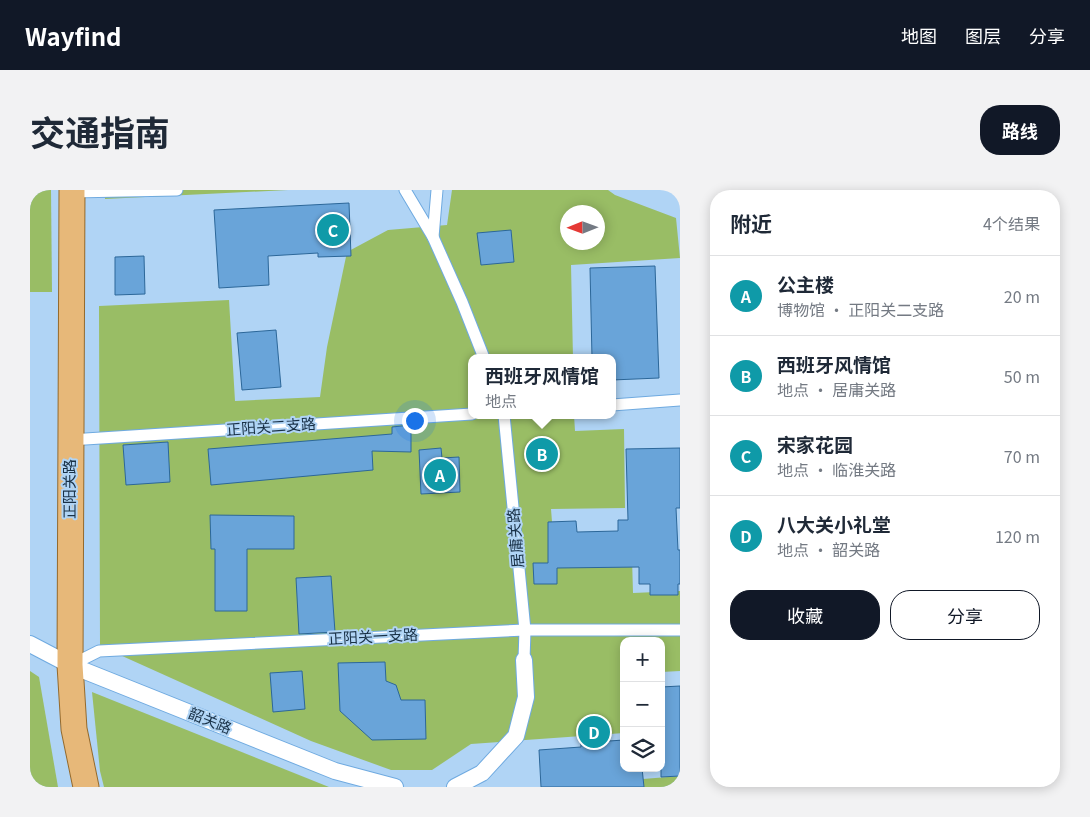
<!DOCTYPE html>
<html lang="zh">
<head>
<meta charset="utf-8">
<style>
	body { margin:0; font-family:Georgia,"Noto Sans SC",serif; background:#f2f2f3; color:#1f2937 }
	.controls { position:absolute; right:15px; bottom:15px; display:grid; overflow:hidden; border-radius:10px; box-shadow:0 2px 12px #0003 }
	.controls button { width:45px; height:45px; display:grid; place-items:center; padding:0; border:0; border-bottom:1px solid #e0e1e3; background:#fff; color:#1f2937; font:25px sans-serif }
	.compass { position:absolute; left:530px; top:15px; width:45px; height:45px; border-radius:50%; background:#fff; box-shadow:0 2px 12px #0003; rotate:269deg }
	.you { position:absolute; left:384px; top:230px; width:18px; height:18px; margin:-12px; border:4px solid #fff; border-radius:50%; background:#1a73e8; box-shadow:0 0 0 8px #1a73e833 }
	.badge { display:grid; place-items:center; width:32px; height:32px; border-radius:50%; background:#111827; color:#fff; font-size:16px; font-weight:700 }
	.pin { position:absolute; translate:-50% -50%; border:2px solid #fff; box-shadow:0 1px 5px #0006 }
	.popup { position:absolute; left:438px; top:164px; width:148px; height:65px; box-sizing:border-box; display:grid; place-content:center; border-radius:10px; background:#fff; filter:drop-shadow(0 1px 4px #0005); font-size:16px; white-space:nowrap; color:#747a83 }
	.popup b { font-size:19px; color:#1f2937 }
	.popup::after { content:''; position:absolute; left:50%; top:100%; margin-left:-10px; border:10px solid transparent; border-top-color:#fff }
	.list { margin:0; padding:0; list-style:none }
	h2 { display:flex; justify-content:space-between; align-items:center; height:65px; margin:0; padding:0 20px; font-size:21px }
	h2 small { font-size:16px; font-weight:400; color:#747a83 }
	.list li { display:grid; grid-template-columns:32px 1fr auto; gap:15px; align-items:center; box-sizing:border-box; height:80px; padding:0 20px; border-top:1px solid #e0e1e3 }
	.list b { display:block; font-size:19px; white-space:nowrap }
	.list p { margin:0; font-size:16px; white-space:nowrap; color:#747a83 }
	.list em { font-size:16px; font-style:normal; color:#747a83 }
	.actions { display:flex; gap:10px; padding:15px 20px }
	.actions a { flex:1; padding:11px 0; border:1px solid #111827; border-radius:20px; text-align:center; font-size:18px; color:#111827 }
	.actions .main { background:#111827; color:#fff }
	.icon { flex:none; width:28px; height:28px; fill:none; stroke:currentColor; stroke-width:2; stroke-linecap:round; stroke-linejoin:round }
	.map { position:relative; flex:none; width:650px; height:597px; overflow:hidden; border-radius:20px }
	header { display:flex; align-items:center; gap:30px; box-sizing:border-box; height:70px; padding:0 25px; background:#111827; color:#fff }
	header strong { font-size:24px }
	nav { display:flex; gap:28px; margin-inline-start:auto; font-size:18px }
	.intro { display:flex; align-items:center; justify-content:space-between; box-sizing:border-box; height:120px; padding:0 30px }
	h1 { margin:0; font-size:35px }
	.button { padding:12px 22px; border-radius:20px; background:#111827; color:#fff; font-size:18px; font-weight:700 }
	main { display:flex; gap:30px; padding:0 30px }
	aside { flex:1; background:#fff; border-radius:20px; box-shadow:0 2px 12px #0003 }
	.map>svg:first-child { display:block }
	.green { fill:#99bd65; fill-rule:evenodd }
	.building { fill:#69a4d9; stroke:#2c6799 }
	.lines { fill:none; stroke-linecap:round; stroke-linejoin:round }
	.pedestrian-casing { stroke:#6faae0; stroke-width:13 }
	.minor-casing { stroke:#6faae0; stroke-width:18 }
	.primary-casing { stroke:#946a2d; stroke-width:27 }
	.pedestrian { stroke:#fff; stroke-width:11 }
	.minor { stroke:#fff; stroke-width:16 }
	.primary { stroke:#e7b879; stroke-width:25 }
	.labels { text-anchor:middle; stroke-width:4; stroke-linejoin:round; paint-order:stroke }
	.street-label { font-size:15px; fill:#193147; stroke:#b0d4f5 }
</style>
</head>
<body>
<header>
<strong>Wayfind</strong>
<nav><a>地图</a><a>图层</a><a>分享</a></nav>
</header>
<div class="intro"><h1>交通指南</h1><a class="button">路线</a></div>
<main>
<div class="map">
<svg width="650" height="597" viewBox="0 0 650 597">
	<rect width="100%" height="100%" fill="#b0d4f5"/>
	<g class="green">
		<path d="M 0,0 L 21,0 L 22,102 L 0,102 Z"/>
		<path d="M 75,0 L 258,0 L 75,9 Z"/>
		<path d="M 422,0 L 578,0 L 585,5 L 646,28 L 650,68 L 541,75 L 543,168 L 442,168 L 442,225 L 544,225 L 545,241 L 594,239 L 595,318 L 521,319 L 525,370 L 602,368 L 603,403 L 650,401 L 650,481 L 631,482 L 631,451 L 594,451 L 594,543 L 441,554 L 402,580 L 361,580 L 281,551 L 70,456 L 69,116 L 199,110 L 205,211 L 290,207 L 297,157 L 317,62 L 358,40 L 417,35 ZM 538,22 L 568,22 L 568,52 L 538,52 Z"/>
		<path d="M 0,481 L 9,487 L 28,597 L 0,597 Z"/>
		<path d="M 62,502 L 299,597 L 74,597 L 70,581 Z"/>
		<path d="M 650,586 L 650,597 L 614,597 L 613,589 Z"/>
	</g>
	<g class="building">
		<path d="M 319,13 L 321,66 L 288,67 L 288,63 L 238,66 L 239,95 L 189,98 L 184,20 Z"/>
		<path d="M 481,40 L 484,72 L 451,75 L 447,43 Z"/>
		<path d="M 114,66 L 115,104 L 85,105 L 85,67 Z"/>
		<path d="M 625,76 L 629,188 L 582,190 L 582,168 L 562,168 L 560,78 Z"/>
		<path d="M 246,140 L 251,197 L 212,200 L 207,143 Z"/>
		<path d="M 381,235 L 381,262 L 342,261 L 343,280 L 181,295 L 178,259 L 362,244 L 362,237 Z"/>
		<path d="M 138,252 L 140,292 L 96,295 L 93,255 Z"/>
		<path d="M 411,258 L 412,268 L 429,267 L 430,302 L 391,304 L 389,260 Z"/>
		<path d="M 650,258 L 650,318 L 646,318 L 648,360 L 650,360 L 650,394 L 648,394 L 648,405 L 620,405 L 620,394 L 609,394 L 609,377 L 527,378 L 527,394 L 504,394 L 503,373 L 518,373 L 518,332 L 546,331 L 547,342 L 588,341 L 588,330 L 598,330 L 596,259 Z"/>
		<path d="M 180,325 L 264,326 L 264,359 L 217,359 L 217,421 L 185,421 L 185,359 L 181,359 Z"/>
		<path d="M 301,386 L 305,442 L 269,444 L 266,388 Z"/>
		<path d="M 355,472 L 356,491 L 366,495 L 371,510 L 395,510 L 396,549 L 342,550 L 310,521 L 308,473 Z"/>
		<path d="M 272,481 L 275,519 L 243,522 L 240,483 Z"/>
		<path d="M 650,496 L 650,586 L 631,587 L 631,497 Z"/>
		<path d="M 578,531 L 579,551 L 594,550 L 594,578 L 612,578 L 614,597 L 511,597 L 509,560 L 551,557 L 550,533 Z"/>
	</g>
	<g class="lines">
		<g class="pedestrian-casing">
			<g id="pedestrian">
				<path d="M 375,0 L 403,47 L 432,112 L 454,168"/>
				<path d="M 42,2 L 147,0"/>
				<path d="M 403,47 L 407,0"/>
				<path d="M 582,215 L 650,210"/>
				<path d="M 474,225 L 495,440 L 494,470"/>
				<path d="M 40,250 L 442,224"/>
				<path d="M 41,475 L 69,461 L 495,440 L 650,440"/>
			</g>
		</g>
		<g class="minor-casing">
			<g id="minor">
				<path d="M 0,454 L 40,475 L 305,581 L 365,597"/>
				<path d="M 425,597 L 452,583 L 486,546 L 496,507 L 494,470"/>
			</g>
		</g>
		<g class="primary-casing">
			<path id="primary" d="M 42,0 L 40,475 L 44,539 L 56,597"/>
		</g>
		<use href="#pedestrian" class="pedestrian"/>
		<use href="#minor" class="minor"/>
		<use href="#primary" class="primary"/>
	</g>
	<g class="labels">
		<g class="street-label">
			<text transform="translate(241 237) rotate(-4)" y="5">正阳关二支路</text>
			<text transform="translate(40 299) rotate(-90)" y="5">正阳关路</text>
			<text transform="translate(486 348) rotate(-95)" y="5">居庸关路</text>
			<text transform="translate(343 447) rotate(-3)" y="5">正阳关一支路</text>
			<text transform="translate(180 531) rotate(22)" y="5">韶关路</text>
		</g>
	</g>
</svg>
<div class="controls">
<button>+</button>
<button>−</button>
<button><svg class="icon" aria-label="layers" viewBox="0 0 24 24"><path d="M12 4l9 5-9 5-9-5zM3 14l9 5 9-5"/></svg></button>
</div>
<svg class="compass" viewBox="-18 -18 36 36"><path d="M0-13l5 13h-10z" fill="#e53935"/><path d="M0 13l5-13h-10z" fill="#747a83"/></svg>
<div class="you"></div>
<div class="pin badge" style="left:410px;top:285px;background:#0f9aa8">A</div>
<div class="pin badge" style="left:512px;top:264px;background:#0f9aa8">B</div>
<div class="popup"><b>西班牙风情馆</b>地点</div>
<div class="pin badge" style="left:303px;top:40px;background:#0f9aa8">C</div>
<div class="pin badge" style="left:564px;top:542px;background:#0f9aa8">D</div>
</div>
<aside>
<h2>附近<small>4个结果</small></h2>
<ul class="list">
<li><span class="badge" style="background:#0f9aa8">A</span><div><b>公主楼</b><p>博物馆 · 正阳关二支路</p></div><em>20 m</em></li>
<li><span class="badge" style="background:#0f9aa8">B</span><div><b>西班牙风情馆</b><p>地点 · 居庸关路</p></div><em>50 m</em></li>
<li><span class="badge" style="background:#0f9aa8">C</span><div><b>宋家花园</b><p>地点 · 临淮关路</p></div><em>70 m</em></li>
<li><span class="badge" style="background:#0f9aa8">D</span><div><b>八大关小礼堂</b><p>地点 · 韶关路</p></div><em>120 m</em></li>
</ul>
<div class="actions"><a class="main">收藏</a><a>分享</a></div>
</aside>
</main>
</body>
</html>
